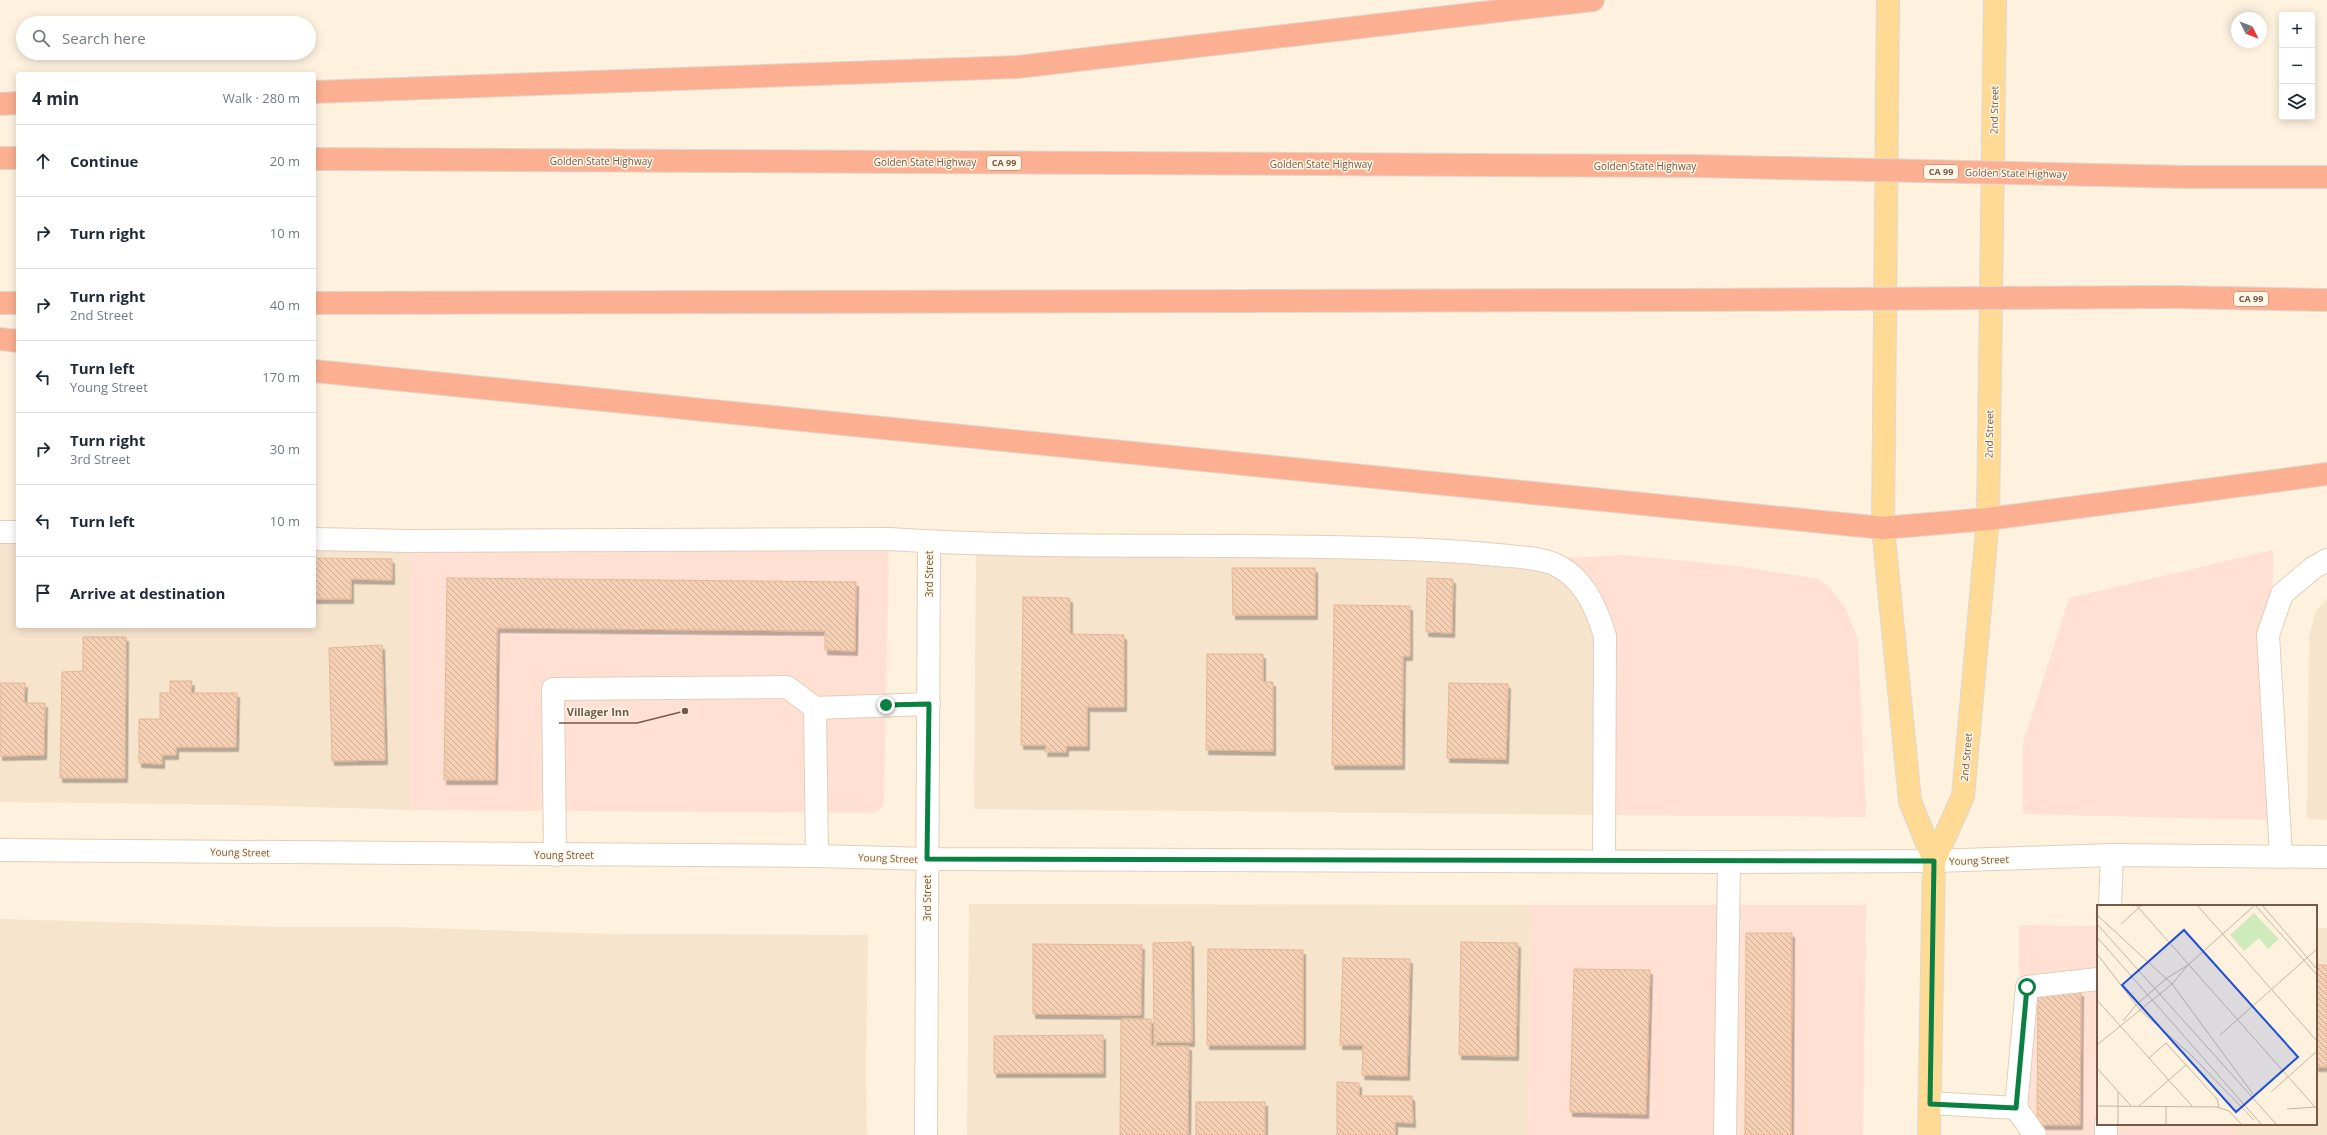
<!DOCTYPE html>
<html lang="en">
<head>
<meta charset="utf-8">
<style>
	body { margin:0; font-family:"Open Sans",sans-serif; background:#f2f2f3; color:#1f2937 }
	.controls { position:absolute; right:12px; top:12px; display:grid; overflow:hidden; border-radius:4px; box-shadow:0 2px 10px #0003 }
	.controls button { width:36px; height:36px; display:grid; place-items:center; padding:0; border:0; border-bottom:1px solid #e0e1e3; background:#fff; color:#1f2937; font:20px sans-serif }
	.compass { position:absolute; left:2231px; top:12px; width:36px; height:36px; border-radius:50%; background:#fff; box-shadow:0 2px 10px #0003; rotate:132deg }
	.stop { position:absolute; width:12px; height:12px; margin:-9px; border:3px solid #0b8043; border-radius:50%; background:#fff }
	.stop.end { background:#0b8043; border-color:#fff; box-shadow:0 1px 4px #0008 }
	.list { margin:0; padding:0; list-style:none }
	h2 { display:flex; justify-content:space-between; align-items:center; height:52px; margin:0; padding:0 16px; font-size:17px }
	h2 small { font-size:13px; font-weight:400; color:#747a83 }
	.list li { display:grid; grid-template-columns:26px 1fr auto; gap:12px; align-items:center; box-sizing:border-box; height:72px; padding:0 16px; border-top:1px solid #e0e1e3 }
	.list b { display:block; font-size:15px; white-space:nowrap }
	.list p { margin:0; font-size:13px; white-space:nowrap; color:#747a83 }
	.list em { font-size:13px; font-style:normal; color:#747a83 }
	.icon { flex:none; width:22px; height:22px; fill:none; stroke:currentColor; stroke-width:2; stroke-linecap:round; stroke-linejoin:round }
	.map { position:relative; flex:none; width:2327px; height:1135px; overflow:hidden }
	.search { position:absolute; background:#fff; box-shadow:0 2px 10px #0003; left:16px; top:16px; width:300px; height:44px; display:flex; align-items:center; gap:10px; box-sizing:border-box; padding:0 14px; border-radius:22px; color:#747a83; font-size:15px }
	.panel { position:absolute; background:#fff; box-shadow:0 2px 10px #0003; left:16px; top:72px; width:300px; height:556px; border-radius:4px }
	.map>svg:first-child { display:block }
	.residential { fill:#f6e4cd }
	.commercial { fill:#ffe0d2 }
	.building { fill:url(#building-back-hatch); stroke:#e8b694; filter:url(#shadow) }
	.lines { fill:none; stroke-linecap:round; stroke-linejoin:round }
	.minor-casing { stroke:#e2cebb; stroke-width:24 }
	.major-casing { stroke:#ded7d2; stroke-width:24 }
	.highway-casing { stroke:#ded7d2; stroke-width:24 }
	.minor { stroke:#fff; stroke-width:22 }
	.major { stroke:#ffda94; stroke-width:22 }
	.highway { stroke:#fcb091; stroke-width:22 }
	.highway-bridge-casing { stroke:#ded7d2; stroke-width:24; stroke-linecap:butt }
	.highway-bridge { stroke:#fcb091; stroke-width:22 }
	.route { stroke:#0b8043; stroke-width:5 }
	.labels { text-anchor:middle; stroke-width:3; stroke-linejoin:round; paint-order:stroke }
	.shield { fill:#fff6e6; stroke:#9e8775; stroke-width:1 }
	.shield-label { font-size:9px; font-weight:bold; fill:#755845 }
	.street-label { font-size:10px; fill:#755845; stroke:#fff6e6 }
	.inset-road { fill:none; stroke:#c7b4a1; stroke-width:1 }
	.view { fill:#1d4ed8; fill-opacity:0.15; stroke:#1d4ed8; stroke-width:2 }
	.inset-edge { fill:none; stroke:#755845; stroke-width:2 }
	.leader { fill:none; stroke:#755845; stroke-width:1.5 }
	.callout-dot { fill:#755845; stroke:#fff6e6; stroke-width:1.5 }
	.callout-label { font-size:11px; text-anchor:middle; font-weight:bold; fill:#755845; stroke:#fff6e6; stroke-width:3; stroke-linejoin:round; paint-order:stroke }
</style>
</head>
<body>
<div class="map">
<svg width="2327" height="1135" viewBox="0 0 2327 1135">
	<defs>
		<pattern id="building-back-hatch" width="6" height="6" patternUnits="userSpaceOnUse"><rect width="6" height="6" fill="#f5d0b5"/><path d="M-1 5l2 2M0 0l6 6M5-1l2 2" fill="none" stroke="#cbac95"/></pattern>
		<filter id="shadow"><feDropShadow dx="2.5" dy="4.5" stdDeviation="0" flood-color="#0004"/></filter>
	</defs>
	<rect width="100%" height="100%" fill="#fef2df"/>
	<g class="residential">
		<path d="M 0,532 L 18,532 L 18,626 L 314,626 L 314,539 L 410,541 L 410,810 L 243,805 L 0,802 Z"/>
		<path d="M 976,543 L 1538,559 L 1599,616 L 1604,815 L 974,809 Z"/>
		<path d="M 2327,599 L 2327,820 L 2307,819 L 2309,638 L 2315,612 Z"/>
		<path d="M 969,904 L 1531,905 L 1528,1135 L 967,1135 Z"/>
		<path d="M 0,919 L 282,927 L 394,927 L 612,934 L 868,935 L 866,1070 L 867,1135 L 0,1135 Z"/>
		<path d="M 2316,928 L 2327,928 L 2327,1135 L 2234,1135 L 2234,1124 L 2316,1124 Z"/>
	</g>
	<g class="commercial">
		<path d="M 889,539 L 884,801 L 883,806 L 874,813 L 410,810 L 410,541 Z"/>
		<path d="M 2273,550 L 2272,820 L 2023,814 L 2023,743 L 2069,598 Z"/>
		<path d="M 1624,555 L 1737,566 L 1819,579 L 1830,588 L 1846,609 L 1858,640 L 1866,817 L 1604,815 L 1599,616 L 1538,559 Z"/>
		<path d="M 1531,905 L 1866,905 L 1863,1135 L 1528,1135 Z"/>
		<path d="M 2019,925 L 2098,926 L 2098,1124 L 2234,1124 L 2234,1135 L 2019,1135 Z"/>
	</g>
	<g class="building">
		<path d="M 314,558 L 392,559 L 392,580 L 351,579 L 351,599 L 314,599 Z"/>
		<path d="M 1232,568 L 1315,568 L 1315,615 L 1233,615 Z"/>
		<path d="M 447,578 L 856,582 L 855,651 L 825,650 L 825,631 L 497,628 L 495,780 L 444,780 Z"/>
		<path d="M 1427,578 L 1453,579 L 1452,633 L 1426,632 Z"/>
		<path d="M 1023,597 L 1070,598 L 1070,634 L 1124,635 L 1124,707 L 1087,707 L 1087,746 L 1066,746 L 1066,752 L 1045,752 L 1046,745 L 1021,745 Z"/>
		<path d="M 1334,605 L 1410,606 L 1410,656 L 1403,656 L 1402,765 L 1332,765 Z"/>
		<path d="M 83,637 L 126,637 L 125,778 L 60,778 L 62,672 L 83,671 Z"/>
		<path d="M 382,645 L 385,760 L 332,761 L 329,648 Z"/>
		<path d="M 1207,654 L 1263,654 L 1263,682 L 1273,682 L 1273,751 L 1206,750 Z"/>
		<path d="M 170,681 L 192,681 L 191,693 L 237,693 L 236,747 L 176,747 L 176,755 L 162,755 L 162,764 L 139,763 L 139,719 L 160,719 L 160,693 L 170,693 Z"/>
		<path d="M 0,683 L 25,683 L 24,703 L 45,703 L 44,755 L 0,756 Z"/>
		<path d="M 1449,683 L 1508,684 L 1506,759 L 1447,758 Z"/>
		<path d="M 1746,933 L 1792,933 L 1791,1135 L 1745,1135 Z"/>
		<path d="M 1191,942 L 1192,1042 L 1154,1042 L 1153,943 Z"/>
		<path d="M 1461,942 L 1518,943 L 1516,1056 L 1459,1055 Z"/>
		<path d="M 1033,944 L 1142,945 L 1141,1015 L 1033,1014 Z"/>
		<path d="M 1208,949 L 1303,950 L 1303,1045 L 1207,1045 Z"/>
		<path d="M 1343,958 L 1410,959 L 1407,1076 L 1362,1075 L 1363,1045 L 1340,1045 Z"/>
		<rect x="2316" y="965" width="11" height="102"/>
		<path d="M 1574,969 L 1650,970 L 1646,1114 L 1570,1112 Z"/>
		<path d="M 2038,992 L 2081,992 L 2080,1125 L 2037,1125 Z"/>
		<path d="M 1121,1019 L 1151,1019 L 1151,1046 L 1189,1046 L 1188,1135 L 1120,1135 Z"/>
		<path d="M 1103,1035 L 1103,1073 L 994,1073 L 994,1036 Z"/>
		<path d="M 1337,1082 L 1359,1083 L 1359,1096 L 1412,1096 L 1413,1123 L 1395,1122 L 1395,1135 L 1337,1135 Z"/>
		<rect x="1196" y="1102" width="69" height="33"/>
	</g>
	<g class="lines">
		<g class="minor-casing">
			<g id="minor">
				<path d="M 0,532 L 18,532"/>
				<path d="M 314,539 L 410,541 L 889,539 C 1050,550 1211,543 1372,548 C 1414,549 1456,551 1498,555 C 1517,557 1536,557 1554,564 C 1583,577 1596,606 1605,636 L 1604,861"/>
				<path d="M 815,708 L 817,856"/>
				<path d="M 0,850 L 817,856 L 927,859 L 1729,862 L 1934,861 L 2112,855 L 2327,857"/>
				<path d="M 555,855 L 553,689 L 787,687 L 815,708 L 929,704"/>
				<path d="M 2281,856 L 2268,635 L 2282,594 L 2313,568 L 2327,560"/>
				<path d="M 2110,906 L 2112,855"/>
				<path d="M 1930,1103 L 2016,1108 L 2035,1135"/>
				<path d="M 2016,1108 L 2027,987 L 2098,979"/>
				<path d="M 926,1135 L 929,542"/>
				<path d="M 1725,1135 L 1729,862"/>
				<path d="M 2106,1135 L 2106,1124"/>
			</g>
		</g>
		<g class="major-casing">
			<g id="major">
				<path d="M 1888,0 L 1883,528 L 1910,801 L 1934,861 L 1929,1135"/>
				<path d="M 1934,861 L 1963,796 L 1988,519 L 1995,0"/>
			</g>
		</g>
		<g class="highway-casing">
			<g id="highway">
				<path d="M 314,92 L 1017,67 L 1593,0"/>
				<path d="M 0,104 L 18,103"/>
				<path d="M 0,158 L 18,158"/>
				<path d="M 314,159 L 1694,166"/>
				<path d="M 2187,177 L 2327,177"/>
				<path d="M 2174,297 L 2327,300"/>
				<path d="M 0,303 L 18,303"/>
				<path d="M 314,303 L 1685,300"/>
				<path d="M 0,339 L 18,341"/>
				<path d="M 314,371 L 1883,528 L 1988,519 L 2327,474"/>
			</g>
		</g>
		<use href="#minor" class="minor"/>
		<use href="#major" class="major"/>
		<use href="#highway" class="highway"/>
		<g class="highway-bridge-casing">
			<g id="highway-bridge">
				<path d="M 1694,166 L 2187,177"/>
				<path d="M 1685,300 L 2174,297"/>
			</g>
		</g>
		<use href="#highway-bridge" class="highway-bridge"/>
	</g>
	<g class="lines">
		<path class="route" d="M 886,705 L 929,704 L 927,859 L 1934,861 L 1930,1104 L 2016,1108 L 2027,987"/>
	</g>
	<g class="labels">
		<g class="shield">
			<rect x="987" y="156" width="34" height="14" rx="3"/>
			<rect x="1924" y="165" width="34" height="14" rx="3"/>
			<rect x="2234" y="292" width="34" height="14" rx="3"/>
		</g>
		<g class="shield-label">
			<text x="1004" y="166">CA 99</text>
			<text x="1941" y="175">CA 99</text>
			<text x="2251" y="302">CA 99</text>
		</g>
		<g class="street-label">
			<text transform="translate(1994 110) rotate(-89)" y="4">2nd Street</text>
			<text x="601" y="165">Golden State Highway</text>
			<text x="925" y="166">Golden State Highway</text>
			<text x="1321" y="168">Golden State Highway</text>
			<text x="1645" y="170">Golden State Highway</text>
			<text transform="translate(2016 173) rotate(1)" y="4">Golden State Highway</text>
			<text transform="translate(1989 434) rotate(-89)" y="4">2nd Street</text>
			<text transform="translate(929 574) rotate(-90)" y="4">3rd Street</text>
			<text transform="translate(1966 757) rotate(-85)" y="4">2nd Street</text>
			<text transform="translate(240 852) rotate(1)" y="4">Young Street</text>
			<text x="564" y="859">Young Street</text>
			<text transform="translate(888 858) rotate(2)" y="4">Young Street</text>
			<text transform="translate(1979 860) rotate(-2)" y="4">Young Street</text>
			<text transform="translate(927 898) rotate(-90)" y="4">3rd Street</text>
		</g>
	</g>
	<g transform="translate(2097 905)">
		<rect width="220" height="220" fill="#fef2df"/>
		<path d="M 157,8 L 182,34 L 171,44 L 162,33 L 147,46 L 133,30 Z" fill="#cfebbd"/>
		<path class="inset-road" d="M 39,0 L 218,202M 100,0 L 220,136M 158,0 L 220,70M 165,0 L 220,64M 0,10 L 75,79 L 156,189M 0,19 L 180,220M 24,19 L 45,0M 0,32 L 165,220M 0,49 L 44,106 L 93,149 L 157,215M 0,95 L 95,201M 26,116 L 39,100 L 70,73 L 91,60M 123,130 L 220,44M 0,140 L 75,79 L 91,60 L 158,0M 52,153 L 69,138 L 120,194 L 122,202M 0,163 L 34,201M 174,187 L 220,146M 0,201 L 120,202 L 132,206 L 145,220M 42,201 L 89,160M 190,204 L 219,202M 21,220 L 21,187M 69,220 L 69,201"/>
		<path class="view" d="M 87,25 L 201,152 L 139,207 L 25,80 Z"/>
		<rect width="220" height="220" class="inset-edge"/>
	</g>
	<path class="leader" d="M685 711L637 723H559"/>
	<circle class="callout-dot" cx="685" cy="711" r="4"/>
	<g class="callout-label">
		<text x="598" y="716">Villager Inn</text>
	</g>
</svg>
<div class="controls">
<button>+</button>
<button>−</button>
<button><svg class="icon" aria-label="layers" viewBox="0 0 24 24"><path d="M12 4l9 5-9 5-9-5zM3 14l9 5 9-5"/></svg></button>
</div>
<svg class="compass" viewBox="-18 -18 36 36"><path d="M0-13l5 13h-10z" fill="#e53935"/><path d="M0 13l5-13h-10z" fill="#747a83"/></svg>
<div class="stop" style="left:2027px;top:987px"></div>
<div class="stop end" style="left:886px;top:705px"></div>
<div class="search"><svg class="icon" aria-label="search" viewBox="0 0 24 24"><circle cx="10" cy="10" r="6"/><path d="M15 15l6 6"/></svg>Search here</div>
<section class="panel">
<h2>4 min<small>Walk · 280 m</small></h2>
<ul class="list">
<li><svg class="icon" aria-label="ahead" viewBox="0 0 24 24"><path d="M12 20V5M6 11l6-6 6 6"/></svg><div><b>Continue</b></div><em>20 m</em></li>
<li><svg class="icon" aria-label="right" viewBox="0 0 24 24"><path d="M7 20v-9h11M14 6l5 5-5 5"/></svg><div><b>Turn right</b></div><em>10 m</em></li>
<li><svg class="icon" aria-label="right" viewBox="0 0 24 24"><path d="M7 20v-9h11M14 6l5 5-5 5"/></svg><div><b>Turn right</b><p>2nd Street</p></div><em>40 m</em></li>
<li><svg class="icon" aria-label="left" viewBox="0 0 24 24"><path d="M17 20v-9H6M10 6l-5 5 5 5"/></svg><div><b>Turn left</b><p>Young Street</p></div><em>170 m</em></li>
<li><svg class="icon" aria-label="right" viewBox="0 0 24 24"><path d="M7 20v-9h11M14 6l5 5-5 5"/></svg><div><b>Turn right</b><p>3rd Street</p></div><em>30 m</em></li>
<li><svg class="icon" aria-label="left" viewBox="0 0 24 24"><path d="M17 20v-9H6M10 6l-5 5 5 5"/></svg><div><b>Turn left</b></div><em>10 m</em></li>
<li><svg class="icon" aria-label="arrive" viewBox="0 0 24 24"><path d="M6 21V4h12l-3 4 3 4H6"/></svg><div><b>Arrive at destination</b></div></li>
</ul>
</section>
</div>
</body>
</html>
